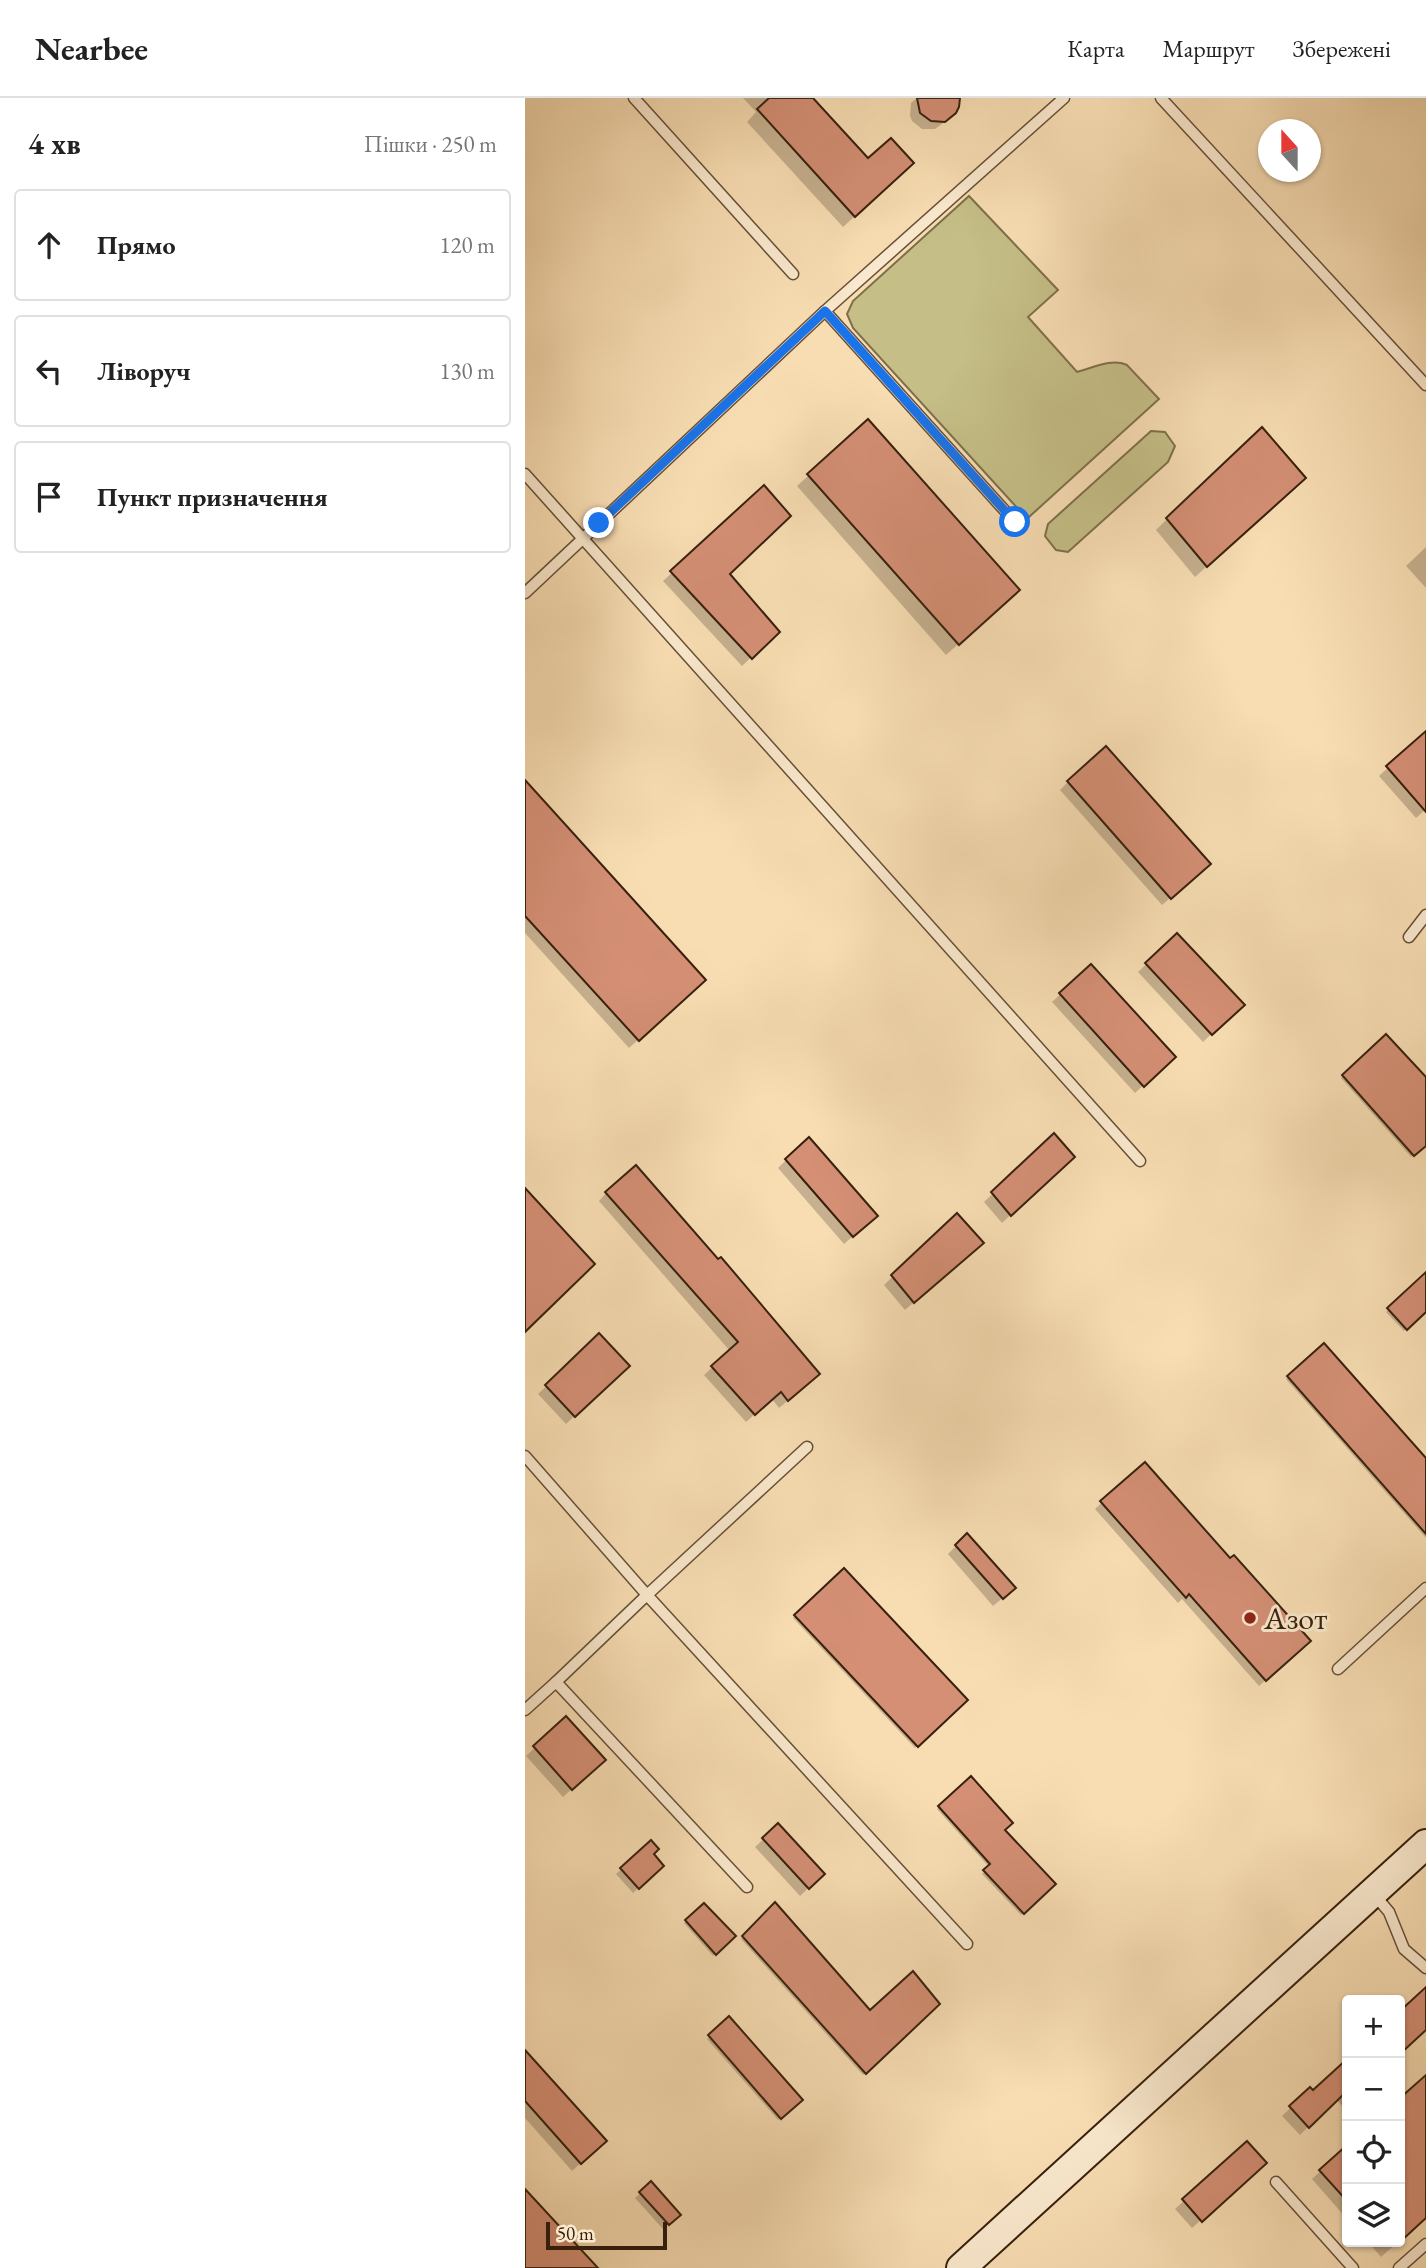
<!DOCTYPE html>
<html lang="uk">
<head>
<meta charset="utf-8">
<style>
	body { margin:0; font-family:"EB Garamond",serif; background:#f6f6f6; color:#222 }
	.controls { position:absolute; right:21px; bottom:21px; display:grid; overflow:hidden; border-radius:7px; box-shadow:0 2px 5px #0004 }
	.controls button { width:63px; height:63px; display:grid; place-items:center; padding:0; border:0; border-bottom:2px solid #e0e0e0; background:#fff; color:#222; font:35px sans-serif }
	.compass { position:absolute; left:733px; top:21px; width:63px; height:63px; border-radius:50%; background:#fff; box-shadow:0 2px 5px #0004; rotate:339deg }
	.scale { position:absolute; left:21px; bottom:18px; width:121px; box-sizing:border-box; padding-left:7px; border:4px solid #38200d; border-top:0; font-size:19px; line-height:24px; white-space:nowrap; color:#38200d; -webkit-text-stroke:5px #fae9ce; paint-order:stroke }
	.stop { position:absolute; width:21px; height:21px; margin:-16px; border:5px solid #1a73e8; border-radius:50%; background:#fff }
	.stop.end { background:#1a73e8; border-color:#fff; box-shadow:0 2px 7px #0008 }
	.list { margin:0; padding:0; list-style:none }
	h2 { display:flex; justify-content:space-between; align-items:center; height:91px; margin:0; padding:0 28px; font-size:30px }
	h2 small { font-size:23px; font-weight:400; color:#767676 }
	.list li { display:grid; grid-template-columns:46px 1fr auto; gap:21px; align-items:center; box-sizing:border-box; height:112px; margin:0 14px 14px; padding:0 14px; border:2px solid #e0e0e0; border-radius:7px }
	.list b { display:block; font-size:26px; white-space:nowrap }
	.list em { font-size:23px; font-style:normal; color:#767676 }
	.icon { flex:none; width:38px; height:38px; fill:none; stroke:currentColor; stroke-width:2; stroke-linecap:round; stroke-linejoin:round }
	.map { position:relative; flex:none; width:901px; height:2170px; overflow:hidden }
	header { display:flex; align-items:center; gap:42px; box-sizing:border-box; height:98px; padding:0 35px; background:#fff; border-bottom:2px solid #e0e0e0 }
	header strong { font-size:33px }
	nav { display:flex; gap:38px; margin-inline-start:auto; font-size:24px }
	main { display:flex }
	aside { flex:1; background:#fff }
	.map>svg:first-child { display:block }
	.green { fill:#c5be87; stroke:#7e6f4a; stroke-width:2 }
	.shadow { fill:#0003 }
	.building { fill:#d48f75; stroke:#38200d; stroke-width:2 }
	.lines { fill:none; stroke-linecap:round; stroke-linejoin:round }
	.service-casing { stroke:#684f36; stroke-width:13 }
	.secondary-casing { stroke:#38200d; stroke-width:32 }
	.service { stroke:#fae9ce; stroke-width:10 }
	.secondary { stroke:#fae9ce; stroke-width:28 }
	.route { stroke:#1a73e8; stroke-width:9 }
	.poi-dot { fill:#8f2418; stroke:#fae9ce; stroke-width:2.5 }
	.labels { text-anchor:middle; stroke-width:6; stroke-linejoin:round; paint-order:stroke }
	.poi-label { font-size:32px; fill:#38200d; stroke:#fae9ce; text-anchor:start }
</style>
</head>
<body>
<header>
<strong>Nearbee</strong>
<nav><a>Карта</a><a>Маршрут</a><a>Збережені</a></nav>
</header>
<main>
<aside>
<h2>4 хв<small>Пішки · 250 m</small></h2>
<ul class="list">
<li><svg class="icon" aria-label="ahead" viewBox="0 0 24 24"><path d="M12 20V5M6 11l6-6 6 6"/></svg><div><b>Прямо</b></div><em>120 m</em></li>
<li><svg class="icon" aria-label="left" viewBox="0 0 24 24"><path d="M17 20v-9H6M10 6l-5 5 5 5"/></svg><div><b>Ліворуч</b></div><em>130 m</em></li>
<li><svg class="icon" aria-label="arrive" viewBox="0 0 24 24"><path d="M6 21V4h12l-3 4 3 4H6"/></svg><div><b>Пункт призначення</b></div></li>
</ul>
</aside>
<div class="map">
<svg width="901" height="2170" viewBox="0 0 901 2170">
	<rect width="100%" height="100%" fill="#f8ddb3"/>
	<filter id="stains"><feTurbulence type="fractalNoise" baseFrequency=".00286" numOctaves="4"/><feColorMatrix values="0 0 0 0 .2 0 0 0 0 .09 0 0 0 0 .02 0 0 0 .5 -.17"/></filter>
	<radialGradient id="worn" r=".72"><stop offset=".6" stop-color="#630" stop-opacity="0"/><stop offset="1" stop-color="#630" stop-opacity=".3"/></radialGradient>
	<g class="green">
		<path d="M 444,98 L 533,192 L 503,219 L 552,274 C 568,270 586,260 602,267 L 634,301 L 504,419 L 495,413 L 328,230 L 322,216 L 328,203 Z"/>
		<path d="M 626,333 L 640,334 L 650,348 L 643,364 L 543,454 L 531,452 L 520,438 L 523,426 Z"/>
	</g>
	<g class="shadow">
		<path d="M 218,0 L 286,0 L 343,63 L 376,76 L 318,129 L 222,24 L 231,14 Z"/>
		<path d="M 392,0 L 432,0 L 421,23 L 410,31 L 397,31 L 387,23 L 385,18 L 386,5 Z"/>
		<path d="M 343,324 L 482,503 L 421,557 L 272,388 Z"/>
		<path d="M 239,390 L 202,476 L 253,534 L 217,568 L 138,483 Z"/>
		<path d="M 768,391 L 670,479 L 631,432 L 642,421 Z"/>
		<path d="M 901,449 L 901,490 L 881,468 Z"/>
		<path d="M 901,635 L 901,711 L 891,720 L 854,678 Z"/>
		<path d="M 543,684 L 675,774 L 637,807 L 535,692 Z"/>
		<path d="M 0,685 L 171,890 L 104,950 L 0,835 Z"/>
		<path d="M 652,837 L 717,907 L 678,944 L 613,874 Z"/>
		<path d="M 565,868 L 641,967 L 610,995 L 527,904 Z"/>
		<path d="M 861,938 L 901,982 L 901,1046 L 886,1059 L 816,980 Z"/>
		<path d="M 529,1037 L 540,1067 L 477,1125 L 459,1104 Z"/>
		<path d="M 261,1062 L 342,1126 L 319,1146 L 253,1070 Z"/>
		<path d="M 81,1095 L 285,1284 L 254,1310 L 247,1301 L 221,1324 L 179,1277 L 205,1253 L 74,1103 Z"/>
		<path d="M 432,1117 L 448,1153 L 380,1212 L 359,1187 Z"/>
		<path d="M 901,1177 L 901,1212 L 879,1233 L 861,1214 Z"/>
		<path d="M 74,1238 L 103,1268 L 41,1326 L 13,1296 Z"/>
		<path d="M 799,1247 L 901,1362 L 901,1440 L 761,1281 Z"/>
		<path d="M 619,1366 L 777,1550 L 734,1588 L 657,1501 L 653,1505 L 570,1411 Z"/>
		<path d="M 431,1448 L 480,1498 L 468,1508 L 423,1456 Z"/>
		<path d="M 319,1472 L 441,1602 L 390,1650 L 268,1520 Z"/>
		<path d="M 41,1621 L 70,1670 L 38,1699 L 1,1658 Z"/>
		<path d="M 446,1681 L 478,1732 L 528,1786 L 496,1817 L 457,1776 L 464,1769 L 412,1711 Z"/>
		<path d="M 253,1727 L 298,1776 L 275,1798 L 230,1749 Z"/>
		<path d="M 126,1744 L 127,1756 L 137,1768 L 108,1795 L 91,1776 Z"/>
		<path d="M 179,1807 L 208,1838 L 188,1858 L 159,1825 Z"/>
		<path d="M 250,1807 L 345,1914 L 413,1906 L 338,1977 L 216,1841 Z"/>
		<path d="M 204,1921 L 275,2002 L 253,2022 L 182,1941 Z"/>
		<path d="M 0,1955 L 71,2051 L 47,2073 L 0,2020 Z"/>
		<path d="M 822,1964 L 822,2003 L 817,2008 L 811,2001 L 775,2037 L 757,2018 L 785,1991 L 788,1995 Z"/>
		<path d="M 901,1979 L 901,2119 L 875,2142 L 875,2003 Z"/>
		<path d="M 722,2045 L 731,2073 L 667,2130 L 650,2111 Z"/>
		<path d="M 822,2049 L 822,2121 L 787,2081 Z"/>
		<path d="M 126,2086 L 154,2117 L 138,2131 L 110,2100 Z"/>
		<path d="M 843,2144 L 873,2144 L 856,2159 Z"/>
	</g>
	<g class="building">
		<path d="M 244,0 L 288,0 L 343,60 L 366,40 L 389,65 L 330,119 L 232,11 Z"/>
		<path d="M 392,0 L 435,0 L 434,9 L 431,15 L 420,24 L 406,23 L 395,15 Z"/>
		<path d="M 343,321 L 495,492 L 434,547 L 282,376 Z"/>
		<path d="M 737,329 L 781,380 L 682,469 L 641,420 Z"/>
		<path d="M 239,387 L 266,418 L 205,476 L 255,534 L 227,561 L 145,473 Z"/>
		<path d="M 901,633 L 901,714 L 861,668 Z"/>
		<path d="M 581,648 L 686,766 L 646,801 L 542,683 Z"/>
		<path d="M 0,682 L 181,882 L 114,943 L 0,818 Z"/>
		<path d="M 652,835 L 720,907 L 687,937 L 620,865 Z"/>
		<path d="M 566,866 L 651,959 L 619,989 L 534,895 Z"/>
		<path d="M 861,936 L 901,979 L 901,1048 L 889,1058 L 817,977 Z"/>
		<path d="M 529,1035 L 550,1059 L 486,1118 L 466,1094 Z"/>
		<path d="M 284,1039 L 353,1118 L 328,1139 L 260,1061 Z"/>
		<path d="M 111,1067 L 193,1161 L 196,1159 L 295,1276 L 263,1303 L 256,1294 L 230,1317 L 186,1268 L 213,1244 L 80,1094 Z"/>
		<path d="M 0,1090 L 70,1166 L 0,1234 Z"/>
		<path d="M 432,1115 L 459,1145 L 389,1205 L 366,1177 Z"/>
		<path d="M 901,1174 L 901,1214 L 882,1232 L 862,1210 Z"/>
		<path d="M 74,1235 L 105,1268 L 50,1319 L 20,1287 Z"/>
		<path d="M 799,1245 L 901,1360 L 901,1436 L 762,1278 Z"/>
		<path d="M 620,1364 L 705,1460 L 709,1457 L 786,1543 L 741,1583 L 664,1496 L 661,1500 L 575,1403 Z"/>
		<path d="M 442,1435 L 491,1490 L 478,1501 L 430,1447 Z"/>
		<path d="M 319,1470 L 443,1602 L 393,1649 L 269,1517 Z"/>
		<path d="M 41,1618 L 81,1662 L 47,1692 L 8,1648 Z"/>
		<path d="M 446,1678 L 488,1725 L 480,1732 L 531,1786 L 499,1816 L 458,1772 L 465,1766 L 413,1708 Z"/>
		<path d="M 253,1725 L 300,1776 L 284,1791 L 237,1740 Z"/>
		<path d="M 126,1742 L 134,1751 L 129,1756 L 139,1768 L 114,1791 L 95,1770 Z"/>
		<path d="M 250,1804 L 345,1912 L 388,1873 L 415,1906 L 341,1976 L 217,1838 Z"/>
		<path d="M 179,1805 L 211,1838 L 191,1857 L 160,1822 Z"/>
		<path d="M 901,1889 L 901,1932 L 875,1956 L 875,1913 Z"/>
		<path d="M 204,1918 L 278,2002 L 256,2021 L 183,1937 Z"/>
		<path d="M 0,1952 L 82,2043 L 56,2066 L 0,2003 Z"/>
		<path d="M 822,1961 L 822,1993 L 784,2030 L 764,2008 L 785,1989 L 788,1992 Z"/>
		<path d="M 901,1977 L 901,2120 L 875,2144 L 875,2000 Z"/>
		<path d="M 722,2043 L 742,2065 L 677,2124 L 657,2101 Z"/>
		<path d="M 822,2047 L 822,2103 L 794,2072 Z"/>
		<path d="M 126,2083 L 156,2117 L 144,2127 L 114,2094 Z"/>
		<path d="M 0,2091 L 73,2170 L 0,2170 Z"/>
	</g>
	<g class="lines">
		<g class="service-casing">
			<g id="service">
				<path d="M 109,0 L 268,176"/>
				<path d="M 636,0 L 901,287"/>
				<path d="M 300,213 L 490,424"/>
				<path d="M 0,376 L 615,1063"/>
				<path d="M 0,495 L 300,213 L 539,0"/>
				<path d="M 884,839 L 901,817"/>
				<path d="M 0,1358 L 122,1497 L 282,1349"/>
				<path d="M 813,1571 L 901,1490"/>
				<path d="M 31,1584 L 122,1497 L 442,1846"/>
				<path d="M 0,1612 L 31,1584 L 222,1789"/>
				<path d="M 848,1795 L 864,1814 L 879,1851 L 901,1870"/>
				<path d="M 751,2084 L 828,2170"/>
				<path d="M 874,2170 L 901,2146"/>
			</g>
		</g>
		<g class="secondary-casing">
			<path id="secondary" d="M 436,2170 L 901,1746"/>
		</g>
		<use href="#service" class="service"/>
		<use href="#secondary" class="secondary"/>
	</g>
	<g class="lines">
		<path class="route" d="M 74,425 L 300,213 L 490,424"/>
	</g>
	<circle class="poi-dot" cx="725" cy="1520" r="7"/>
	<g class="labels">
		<g class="poi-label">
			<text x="739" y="1531">Азот</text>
		</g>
	</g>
	<rect width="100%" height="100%" filter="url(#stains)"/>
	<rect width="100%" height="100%" fill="url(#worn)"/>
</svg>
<div class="controls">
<button>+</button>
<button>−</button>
<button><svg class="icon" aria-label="locate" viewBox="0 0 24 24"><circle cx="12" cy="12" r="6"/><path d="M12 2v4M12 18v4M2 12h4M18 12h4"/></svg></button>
<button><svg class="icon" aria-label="layers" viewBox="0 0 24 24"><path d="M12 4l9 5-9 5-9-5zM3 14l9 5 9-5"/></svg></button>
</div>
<svg class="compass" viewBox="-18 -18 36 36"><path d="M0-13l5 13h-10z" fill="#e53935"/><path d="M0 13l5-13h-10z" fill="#767676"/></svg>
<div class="scale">50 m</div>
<div class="stop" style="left:490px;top:424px"></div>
<div class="stop end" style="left:74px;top:425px"></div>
</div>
</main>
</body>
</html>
